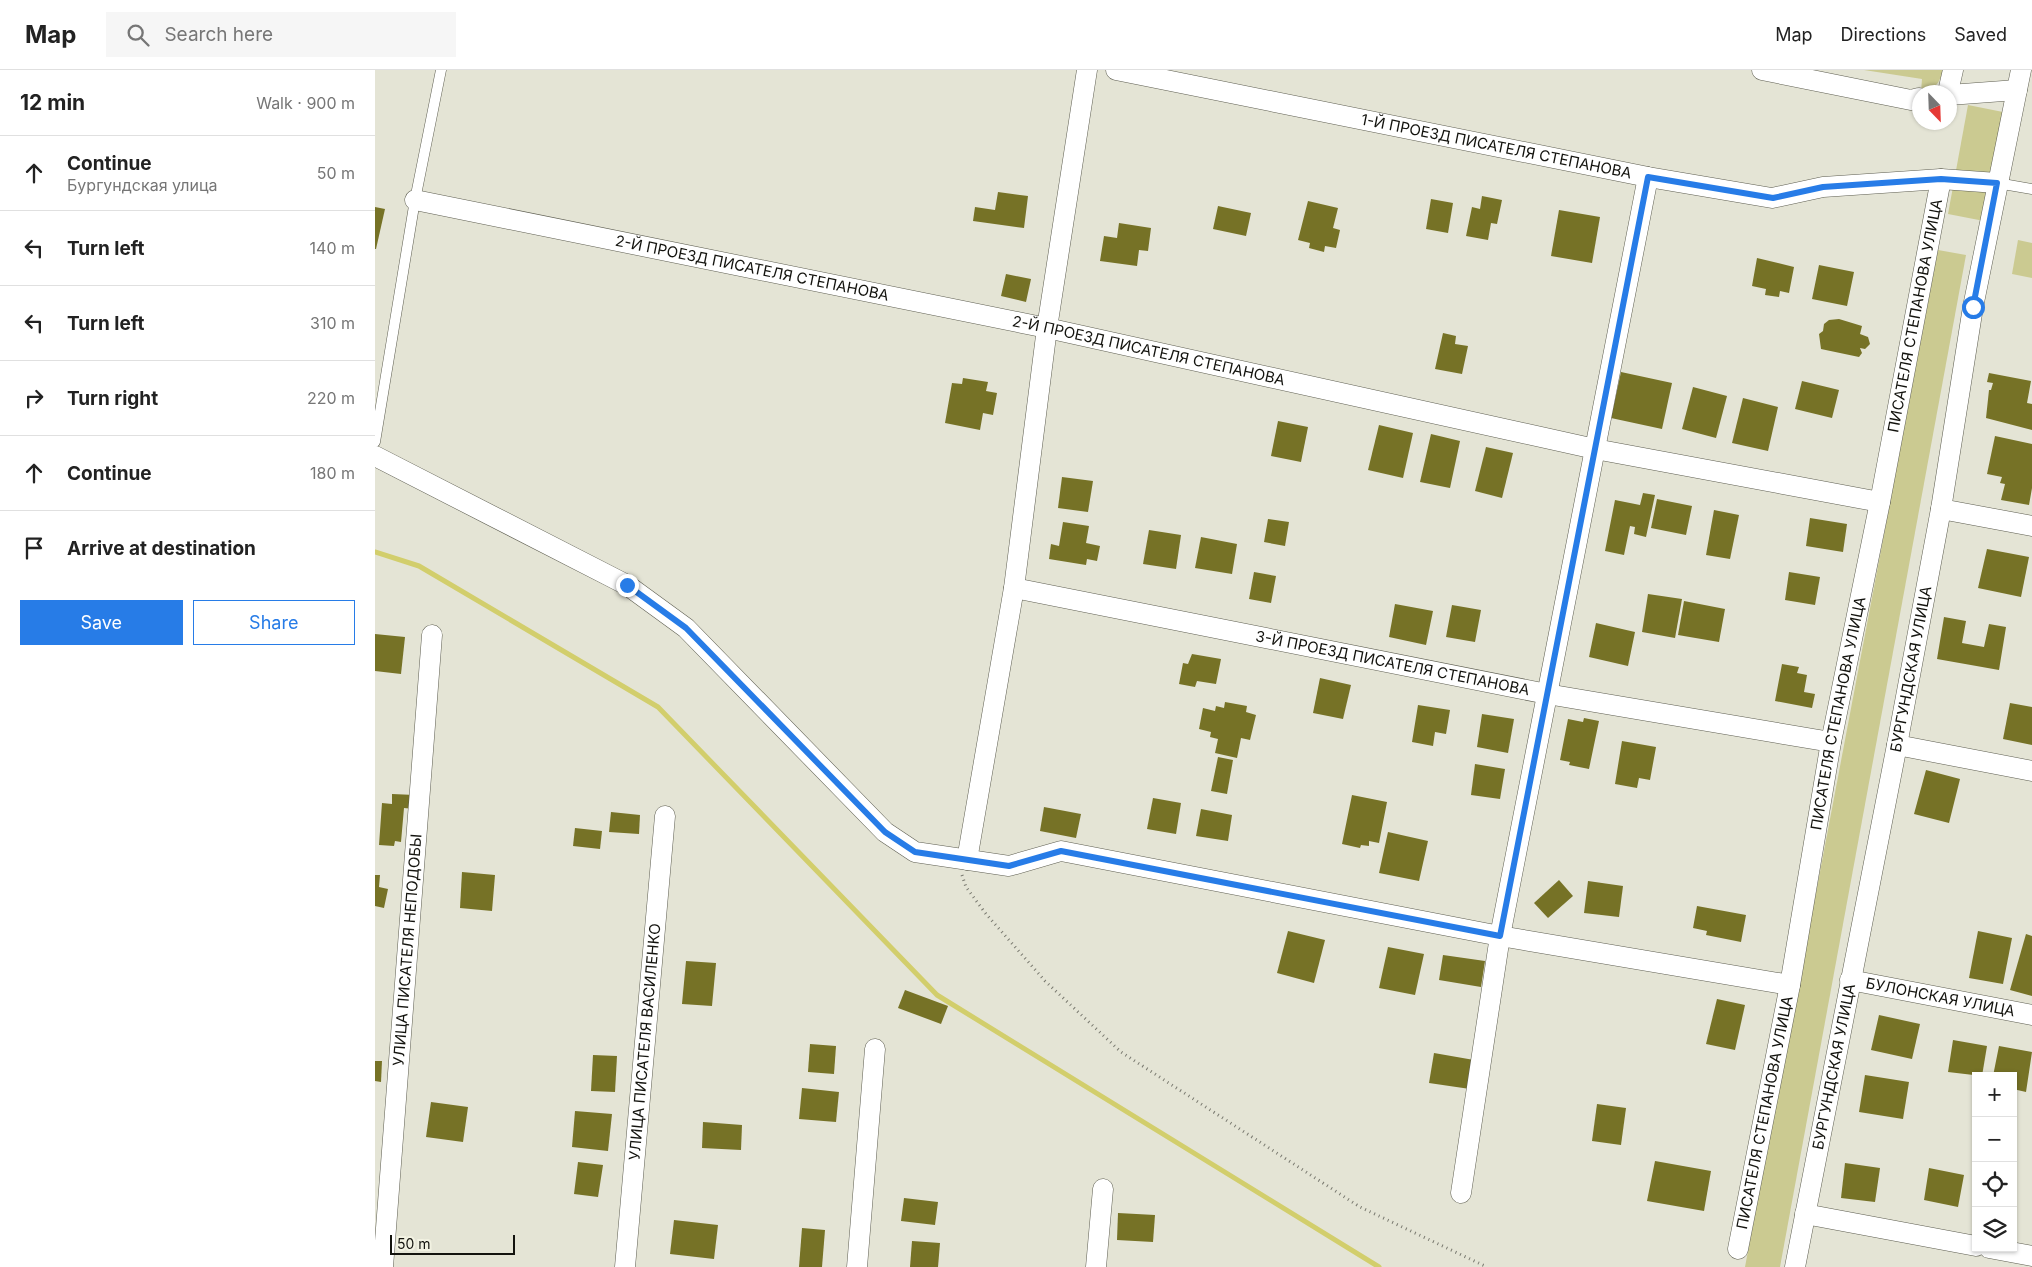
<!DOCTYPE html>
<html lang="en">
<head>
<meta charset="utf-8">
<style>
	body { margin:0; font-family:Inter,sans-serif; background:#f6f6f6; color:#222 }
	.controls { position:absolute; right:15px; bottom:15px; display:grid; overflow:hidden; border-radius:0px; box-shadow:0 1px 4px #0004 }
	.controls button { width:45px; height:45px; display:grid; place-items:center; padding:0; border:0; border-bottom:1px solid #e0e0e0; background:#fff; color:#222; font:25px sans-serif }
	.compass { position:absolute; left:1537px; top:15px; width:45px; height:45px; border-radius:50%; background:#fff; box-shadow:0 1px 4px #0004; rotate:157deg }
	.scale { position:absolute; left:15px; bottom:12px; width:125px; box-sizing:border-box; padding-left:5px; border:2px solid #13130e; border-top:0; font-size:14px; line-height:18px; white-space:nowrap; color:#13130e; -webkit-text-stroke:4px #f2f2e2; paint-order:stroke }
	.stop { position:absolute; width:15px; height:15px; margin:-11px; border:4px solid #277ce7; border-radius:50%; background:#fff }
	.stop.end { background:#277ce7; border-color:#fff; box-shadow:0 1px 5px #0008 }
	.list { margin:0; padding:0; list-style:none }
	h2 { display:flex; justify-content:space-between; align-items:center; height:65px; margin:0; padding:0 20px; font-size:21px }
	h2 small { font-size:16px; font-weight:400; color:#767676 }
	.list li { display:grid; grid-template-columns:32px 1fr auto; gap:15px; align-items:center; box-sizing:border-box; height:75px; padding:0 20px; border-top:1px solid #e0e0e0 }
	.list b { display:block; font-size:19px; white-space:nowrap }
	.list p { margin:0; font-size:16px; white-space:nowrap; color:#767676 }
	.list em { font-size:16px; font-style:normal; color:#767676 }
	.actions { display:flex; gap:10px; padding:15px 20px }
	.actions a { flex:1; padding:11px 0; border:1px solid #277ce7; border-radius:0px; text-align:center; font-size:18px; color:#277ce7 }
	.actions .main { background:#277ce7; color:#fff }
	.icon { flex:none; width:28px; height:28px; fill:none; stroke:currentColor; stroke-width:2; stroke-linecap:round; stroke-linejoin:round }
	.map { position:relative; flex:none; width:1657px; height:1197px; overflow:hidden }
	header { display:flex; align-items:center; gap:30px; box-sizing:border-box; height:70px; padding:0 25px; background:#fff; border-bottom:1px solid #e0e0e0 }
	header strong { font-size:24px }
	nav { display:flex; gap:28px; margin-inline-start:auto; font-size:18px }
	.search { width:350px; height:45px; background:#f6f6f6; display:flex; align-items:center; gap:12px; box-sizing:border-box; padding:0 18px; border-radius:0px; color:#767676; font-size:19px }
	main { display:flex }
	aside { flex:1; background:#fff }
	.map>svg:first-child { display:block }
	.green { fill:#cbca91 }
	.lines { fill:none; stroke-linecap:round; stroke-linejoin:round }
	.stream { stroke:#d2ce6c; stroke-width:5 }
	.building { fill:#767226 }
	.lane-casing { stroke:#5e5e51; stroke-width:11 }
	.street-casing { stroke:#5e5e51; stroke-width:21 }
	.path { stroke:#7a7a70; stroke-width:3; stroke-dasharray:1 4; stroke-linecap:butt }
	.lane { stroke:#fff; stroke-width:10 }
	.street { stroke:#fff; stroke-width:20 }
	.route { stroke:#277ce7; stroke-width:6 }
	.labels { text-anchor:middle; stroke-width:5; stroke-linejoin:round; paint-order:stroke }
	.street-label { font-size:15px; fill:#13130e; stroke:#f2f2e2 }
</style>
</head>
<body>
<header>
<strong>Map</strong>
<div class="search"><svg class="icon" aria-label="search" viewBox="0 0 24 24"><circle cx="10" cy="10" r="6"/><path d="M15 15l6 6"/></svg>Search here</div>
<nav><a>Map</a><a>Directions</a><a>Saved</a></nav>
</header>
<main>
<aside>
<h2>12 min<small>Walk · 900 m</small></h2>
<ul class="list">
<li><svg class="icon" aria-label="ahead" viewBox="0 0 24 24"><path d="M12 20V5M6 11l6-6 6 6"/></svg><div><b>Continue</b><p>Бургундская улица</p></div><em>50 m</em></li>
<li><svg class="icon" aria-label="left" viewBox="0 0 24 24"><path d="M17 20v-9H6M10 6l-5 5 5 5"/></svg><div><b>Turn left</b></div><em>140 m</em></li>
<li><svg class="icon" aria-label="left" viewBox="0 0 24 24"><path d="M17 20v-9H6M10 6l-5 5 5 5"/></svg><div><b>Turn left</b></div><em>310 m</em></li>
<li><svg class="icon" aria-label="right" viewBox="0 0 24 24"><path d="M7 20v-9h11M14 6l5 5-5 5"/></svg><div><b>Turn right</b></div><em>220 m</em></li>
<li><svg class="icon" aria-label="ahead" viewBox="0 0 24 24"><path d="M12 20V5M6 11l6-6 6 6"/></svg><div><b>Continue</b></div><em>180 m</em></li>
<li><svg class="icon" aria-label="arrive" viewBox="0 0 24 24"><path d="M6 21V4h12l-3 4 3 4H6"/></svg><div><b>Arrive at destination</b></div></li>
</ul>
<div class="actions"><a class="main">Save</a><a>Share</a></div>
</aside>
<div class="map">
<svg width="1657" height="1197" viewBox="0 0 1657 1197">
	<rect width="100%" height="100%" fill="#e4e4d5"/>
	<g class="green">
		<path d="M 1489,0 L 1568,0 C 1565,13 1559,21 1546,22 L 1547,9 Z"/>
		<path d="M 1593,35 L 1628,42 L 1609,151 L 1573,144 Z"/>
		<path d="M 1643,170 L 1657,173 L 1657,208 L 1637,204 Z"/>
		<path d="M 1563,180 L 1591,185 L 1405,1197 L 1370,1197 Z"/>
	</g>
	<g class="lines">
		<path class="stream" d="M 0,482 L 44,496 L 283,637 L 562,925 L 1004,1197"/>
	</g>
	<g class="building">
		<path d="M 623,122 L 653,126 L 649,158 L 598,151 L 600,137 L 620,140 Z"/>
		<path d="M 1107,126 L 1127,130 L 1122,154 L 1116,153 L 1113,170 L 1091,166 L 1097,137 L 1105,139 Z"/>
		<path d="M 1056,129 L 1078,133 L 1073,163 L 1051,159 Z"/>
		<path d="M 933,131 L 963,138 L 958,158 L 965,160 L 961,178 L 950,176 L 949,182 L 934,178 L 935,173 L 923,170 Z"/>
		<path d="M 843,136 L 876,143 L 871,166 L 838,159 Z"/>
		<path d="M 0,137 L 10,139 L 1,179 L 0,179 Z"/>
		<path d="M 1184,140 L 1225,147 L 1217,193 L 1176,186 Z"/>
		<path d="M 744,153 L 776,158 L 773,181 L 764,180 L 762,196 L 725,191 L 729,166 L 742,168 Z"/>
		<path d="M 1382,188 L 1419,197 L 1414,223 L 1405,221 L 1404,227 L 1390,225 L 1391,219 L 1377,216 Z"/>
		<path d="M 1444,195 L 1479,202 L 1472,236 L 1437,229 Z"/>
		<path d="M 631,204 L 656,209 L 651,232 L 626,226 Z"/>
		<path d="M 1464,249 L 1487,256 L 1485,264 L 1493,267 L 1495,274 L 1490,279 L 1485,278 L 1487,283 L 1484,287 L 1446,279 L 1444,264 L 1448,261 L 1449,254 L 1454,250 Z"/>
		<path d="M 1068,263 L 1081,266 L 1080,274 L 1093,276 L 1087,304 L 1060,299 Z"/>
		<path d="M 1246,302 L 1297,313 L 1287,359 L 1236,348 Z"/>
		<path d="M 1614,303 L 1656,311 L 1652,333 L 1657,334 L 1657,360 L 1611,348 L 1614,320 L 1616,320 L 1618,313 L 1612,312 Z"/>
		<path d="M 588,308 L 613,312 L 611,321 L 622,323 L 618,345 L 608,343 L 605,360 L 570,353 L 577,313 L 587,314 Z"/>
		<path d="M 1427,311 L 1464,320 L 1457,348 L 1420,339 Z"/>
		<path d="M 1318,317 L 1352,326 L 1341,368 L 1307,359 Z"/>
		<path d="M 1368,328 L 1403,337 L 1393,381 L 1357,373 Z"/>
		<path d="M 903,351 L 933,357 L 926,392 L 896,386 Z"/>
		<path d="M 1004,355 L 1038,363 L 1028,408 L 993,400 Z"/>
		<path d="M 1056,364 L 1085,371 L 1075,418 L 1045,412 Z"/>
		<path d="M 1620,366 L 1657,374 L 1657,418 L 1654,435 L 1626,430 L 1630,414 L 1625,413 L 1627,407 L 1612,404 Z"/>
		<path d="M 1111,377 L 1138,383 L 1127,428 L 1100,421 Z"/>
		<path d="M 687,407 L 718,411 L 713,442 L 683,438 Z"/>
		<path d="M 1268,423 L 1280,425 L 1271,467 L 1259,464 L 1260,457 L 1255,456 L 1249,485 L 1230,481 L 1240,430 L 1265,435 Z"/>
		<path d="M 1282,429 L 1317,436 L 1311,465 L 1276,458 Z"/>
		<path d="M 1339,440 L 1364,445 L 1355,489 L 1331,485 Z"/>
		<path d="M 1435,448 L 1472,454 L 1468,482 L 1431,476 Z"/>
		<path d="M 893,449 L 914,452 L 910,476 L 889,472 Z"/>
		<path d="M 688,452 L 714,456 L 711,473 L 725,476 L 722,491 L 712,489 L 711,495 L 674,489 L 676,474 L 684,476 Z"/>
		<path d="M 774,460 L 806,465 L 801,499 L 768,494 Z"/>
		<path d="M 826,467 L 862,474 L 857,504 L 820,498 Z"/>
		<path d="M 1612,479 L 1654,487 L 1646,527 L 1603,518 Z"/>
		<path d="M 879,502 L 901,506 L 896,533 L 874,529 Z"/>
		<path d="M 1414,502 L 1445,507 L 1440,535 L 1410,530 Z"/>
		<path d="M 1273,524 L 1307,529 L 1300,568 L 1267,562 Z"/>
		<path d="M 1309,531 L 1350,539 L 1344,572 L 1303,565 Z"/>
		<path d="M 1020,534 L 1058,541 L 1051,575 L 1014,567 Z"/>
		<path d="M 1077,535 L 1106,540 L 1100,572 L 1071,567 Z"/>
		<path d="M 1569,547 L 1591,551 L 1587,573 L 1609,577 L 1614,554 L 1631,557 L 1624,600 L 1562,589 Z"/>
		<path d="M 1221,553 L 1260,562 L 1253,596 L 1214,587 Z"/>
		<path d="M 0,564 L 30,567 L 26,604 L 0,601 Z"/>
		<path d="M 817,584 L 846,589 L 841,614 L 822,611 L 820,617 L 804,614 L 808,593 L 813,594 Z"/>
		<path d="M 1407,594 L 1424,597 L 1422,603 L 1432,605 L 1429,622 L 1440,624 L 1437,638 L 1400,631 Z"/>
		<path d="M 945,608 L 976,615 L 968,649 L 938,643 Z"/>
		<path d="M 850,632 L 872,636 L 871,642 L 881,645 L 875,670 L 866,668 L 862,688 L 840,683 L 843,669 L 835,667 L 836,662 L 824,659 L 828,638 L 840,641 L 841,636 L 849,638 Z"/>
		<path d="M 1635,633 L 1657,637 L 1657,675 L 1628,669 Z"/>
		<path d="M 1043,635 L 1075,640 L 1071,664 L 1060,662 L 1058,676 L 1037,672 Z"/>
		<path d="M 1107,644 L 1139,649 L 1133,683 L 1102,677 Z"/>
		<path d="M 1209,648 L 1224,651 L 1214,699 L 1194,695 L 1195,692 L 1185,690 L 1193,649 L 1208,652 Z"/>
		<path d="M 1247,671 L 1281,677 L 1275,710 L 1264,708 L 1262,718 L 1240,714 Z"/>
		<path d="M 843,687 L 858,690 L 852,724 L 836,721 Z"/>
		<path d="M 1100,694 L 1130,699 L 1125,729 L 1096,725 Z"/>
		<path d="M 1551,700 L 1585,709 L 1574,753 L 1539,744 Z"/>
		<path d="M 17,724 L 40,725 L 39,739 L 29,738 L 26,772 L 20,771 L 19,776 L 4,775 L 7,733 L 17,734 Z"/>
		<path d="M 977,725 L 1012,732 L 1004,773 L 994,771 L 994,776 L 986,775 L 985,778 L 967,774 Z"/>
		<path d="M 778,728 L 806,733 L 801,764 L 772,759 Z"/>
		<path d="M 669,737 L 706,744 L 701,768 L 665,761 Z"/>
		<path d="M 826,739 L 857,745 L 853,771 L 821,766 Z"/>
		<path d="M 236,742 L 265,745 L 264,764 L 234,762 Z"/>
		<path d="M 200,758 L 227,761 L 225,779 L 198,776 Z"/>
		<path d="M 1013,762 L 1053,771 L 1044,811 L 1004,803 Z"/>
		<path d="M 87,802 L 120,805 L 117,841 L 85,838 Z"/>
		<path d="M 0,805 L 5,805 L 4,817 L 13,819 L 9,838 L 0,836 Z"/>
		<path d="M 1184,810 L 1198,826 L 1173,848 L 1159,833 Z"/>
		<path d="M 1213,811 L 1248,816 L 1244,847 L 1209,843 Z"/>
		<path d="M 1322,836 L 1371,845 L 1366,872 L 1331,865 L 1332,861 L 1318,858 Z"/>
		<path d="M 913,861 L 950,870 L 939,913 L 902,903 Z"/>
		<path d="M 1603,861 L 1637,868 L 1628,914 L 1594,908 Z"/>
		<path d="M 1651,864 L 1657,866 L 1657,926 L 1635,920 Z"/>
		<path d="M 1013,877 L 1049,884 L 1040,925 L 1004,918 Z"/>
		<path d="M 1068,885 L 1110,891 L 1106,917 L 1064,910 Z"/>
		<path d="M 311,891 L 341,893 L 337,936 L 307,934 Z"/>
		<path d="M 530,920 L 573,936 L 566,954 L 523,938 Z"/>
		<path d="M 1342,929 L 1370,935 L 1360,980 L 1331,974 Z"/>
		<path d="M 1504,945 L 1545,954 L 1537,989 L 1496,980 Z"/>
		<path d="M 1578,970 L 1612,976 L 1607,1006 L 1573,1002 Z"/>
		<path d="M 435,974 L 461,976 L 459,1004 L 433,1002 Z"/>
		<path d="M 1624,976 L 1657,982 L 1651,1022 L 1638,1019 L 1638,1006 L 1618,1006 Z"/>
		<path d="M 1059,983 L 1099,990 L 1095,1019 L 1054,1013 Z"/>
		<path d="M 218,985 L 242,986 L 240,1022 L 216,1021 Z"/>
		<path d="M 0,991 L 7,991 L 6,1012 L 0,1011 Z"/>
		<path d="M 1490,1005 L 1534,1012 L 1528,1049 L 1484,1042 Z"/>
		<path d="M 427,1018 L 464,1022 L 461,1052 L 424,1049 Z"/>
		<path d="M 56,1032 L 93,1037 L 88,1072 L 51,1067 Z"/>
		<path d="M 1222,1034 L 1251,1038 L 1246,1075 L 1217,1071 Z"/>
		<path d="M 200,1041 L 237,1044 L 233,1081 L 197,1077 Z"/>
		<path d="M 328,1052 L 367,1055 L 366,1080 L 327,1078 Z"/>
		<path d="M 1280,1091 L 1336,1101 L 1329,1141 L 1272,1131 Z"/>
		<path d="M 203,1092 L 228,1095 L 223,1127 L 199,1124 Z"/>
		<path d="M 1470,1093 L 1505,1098 L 1500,1132 L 1466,1128 Z"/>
		<path d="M 1554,1098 L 1589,1105 L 1583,1137 L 1549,1130 Z"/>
		<path d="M 529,1128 L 563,1132 L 560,1155 L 526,1151 Z"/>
		<path d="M 743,1143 L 780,1145 L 778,1172 L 742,1170 Z"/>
		<path d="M 299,1150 L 343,1155 L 339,1189 L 295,1184 Z"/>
		<path d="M 427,1158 L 450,1160 L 447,1197 L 424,1197 Z"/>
		<path d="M 537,1171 L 565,1173 L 563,1197 L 535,1197 Z"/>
	</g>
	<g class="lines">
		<g class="lane-casing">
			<g id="lane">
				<path d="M 1622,113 L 1657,119"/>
				<path d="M 0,372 L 40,130 L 66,0"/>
			</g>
		</g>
		<g class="street-casing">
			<g id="street">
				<path id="s1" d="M 741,0 L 1273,107 L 1397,128 L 1448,117 L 1566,109 L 1622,113"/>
				<path d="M 1387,0 L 1536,30 L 1544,28"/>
				<path d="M 1573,22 L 1578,0"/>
				<path d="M 1574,25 L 1642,20"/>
				<path id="s2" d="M 40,130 L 672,258 L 1220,379 L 1505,432"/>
				<path d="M 0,386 L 252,515 L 311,558 L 510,762 L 540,782 L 634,796 L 686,781 L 1125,866 L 1415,915"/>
				<path d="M 1566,439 L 1657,456"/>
				<path id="s3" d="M 639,518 L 1172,624 L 1456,672"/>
				<path d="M 1522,675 L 1657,701"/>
				<path d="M 592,790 L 639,518 L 672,258 L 712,0"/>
				<path id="s4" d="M 1475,910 L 1657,945"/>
				<path d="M 1086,1123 L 1125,866 L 1273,107"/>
				<path d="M 1430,1144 L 1601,1176"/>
				<path d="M 1614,1178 L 1657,1186"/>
				<path id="s5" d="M 1363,1179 L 1415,915 L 1456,672 L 1505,432 L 1566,109"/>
				<path id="s6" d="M 8,1197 L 57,565"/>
				<path id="s7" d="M 250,1197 L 290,746"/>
				<path d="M 482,1197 L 500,979"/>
				<path d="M 721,1197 L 728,1119"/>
				<path id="s8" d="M 1420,1197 L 1522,675 L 1566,439 L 1598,237 L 1646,0"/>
			</g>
		</g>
		<path class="path" d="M 587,805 L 591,817 L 611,844 L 670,911 L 746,982 L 985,1137 L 1112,1197"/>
		<use href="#lane" class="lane"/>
		<use href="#street" class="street"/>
	</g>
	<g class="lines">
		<path class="route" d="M 252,515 L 311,558 L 510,762 L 540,782 L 634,796 L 686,781 L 1125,866 L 1273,107 L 1398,128 L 1448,117 L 1566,109 L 1622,113 L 1598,237"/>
	</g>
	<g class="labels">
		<g class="street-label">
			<text dy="5" stroke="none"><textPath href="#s1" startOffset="388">1-Й ПРОЕЗД ПИСАТЕЛЯ СТЕПАНОВА</textPath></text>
			<text dy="5" stroke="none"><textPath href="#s2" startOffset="344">2-Й ПРОЕЗД ПИСАТЕЛЯ СТЕПАНОВА</textPath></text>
			<text dy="5" stroke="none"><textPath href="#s5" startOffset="950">ПИСАТЕЛЯ СТЕПАНОВА УЛИЦА</textPath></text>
			<text dy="5" stroke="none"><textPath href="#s2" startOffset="749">2-Й ПРОЕЗД ПИСАТЕЛЯ СТЕПАНОВА</textPath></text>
			<text dy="5" stroke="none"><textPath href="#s3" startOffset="386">3-Й ПРОЕЗД ПИСАТЕЛЯ СТЕПАНОВА</textPath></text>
			<text dy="5" stroke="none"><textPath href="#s8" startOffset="609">БУРГУНДСКАЯ УЛИЦА</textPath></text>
			<text dy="5" stroke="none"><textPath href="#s5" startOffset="545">ПИСАТЕЛЯ СТЕПАНОВА УЛИЦА</textPath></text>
			<text dy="5" stroke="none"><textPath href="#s6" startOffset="318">УЛИЦА ПИСАТЕЛЯ НЕПОДОБЫ</textPath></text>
			<text dy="5" stroke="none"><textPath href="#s4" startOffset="92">БУЛОНСКАЯ УЛИЦА</textPath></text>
			<text dy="5" stroke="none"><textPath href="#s7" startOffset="226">УЛИЦА ПИСАТЕЛЯ ВАСИЛЕНКО</textPath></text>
			<text dy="5" stroke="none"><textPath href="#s8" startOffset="204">БУРГУНДСКАЯ УЛИЦА</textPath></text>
			<text dy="5" stroke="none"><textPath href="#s5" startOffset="139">ПИСАТЕЛЯ СТЕПАНОВА УЛИЦА</textPath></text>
		</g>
	</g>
</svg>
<div class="controls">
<button>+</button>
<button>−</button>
<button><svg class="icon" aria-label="locate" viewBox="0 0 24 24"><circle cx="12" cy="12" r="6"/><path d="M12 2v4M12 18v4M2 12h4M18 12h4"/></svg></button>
<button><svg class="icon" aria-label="layers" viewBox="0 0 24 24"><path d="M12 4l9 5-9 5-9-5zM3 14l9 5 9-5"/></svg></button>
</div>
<svg class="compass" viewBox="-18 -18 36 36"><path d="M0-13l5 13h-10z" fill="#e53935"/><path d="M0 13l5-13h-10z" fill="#767676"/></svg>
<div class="scale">50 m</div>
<div class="stop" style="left:1598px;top:237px"></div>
<div class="stop end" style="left:252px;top:515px"></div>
</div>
</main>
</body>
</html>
